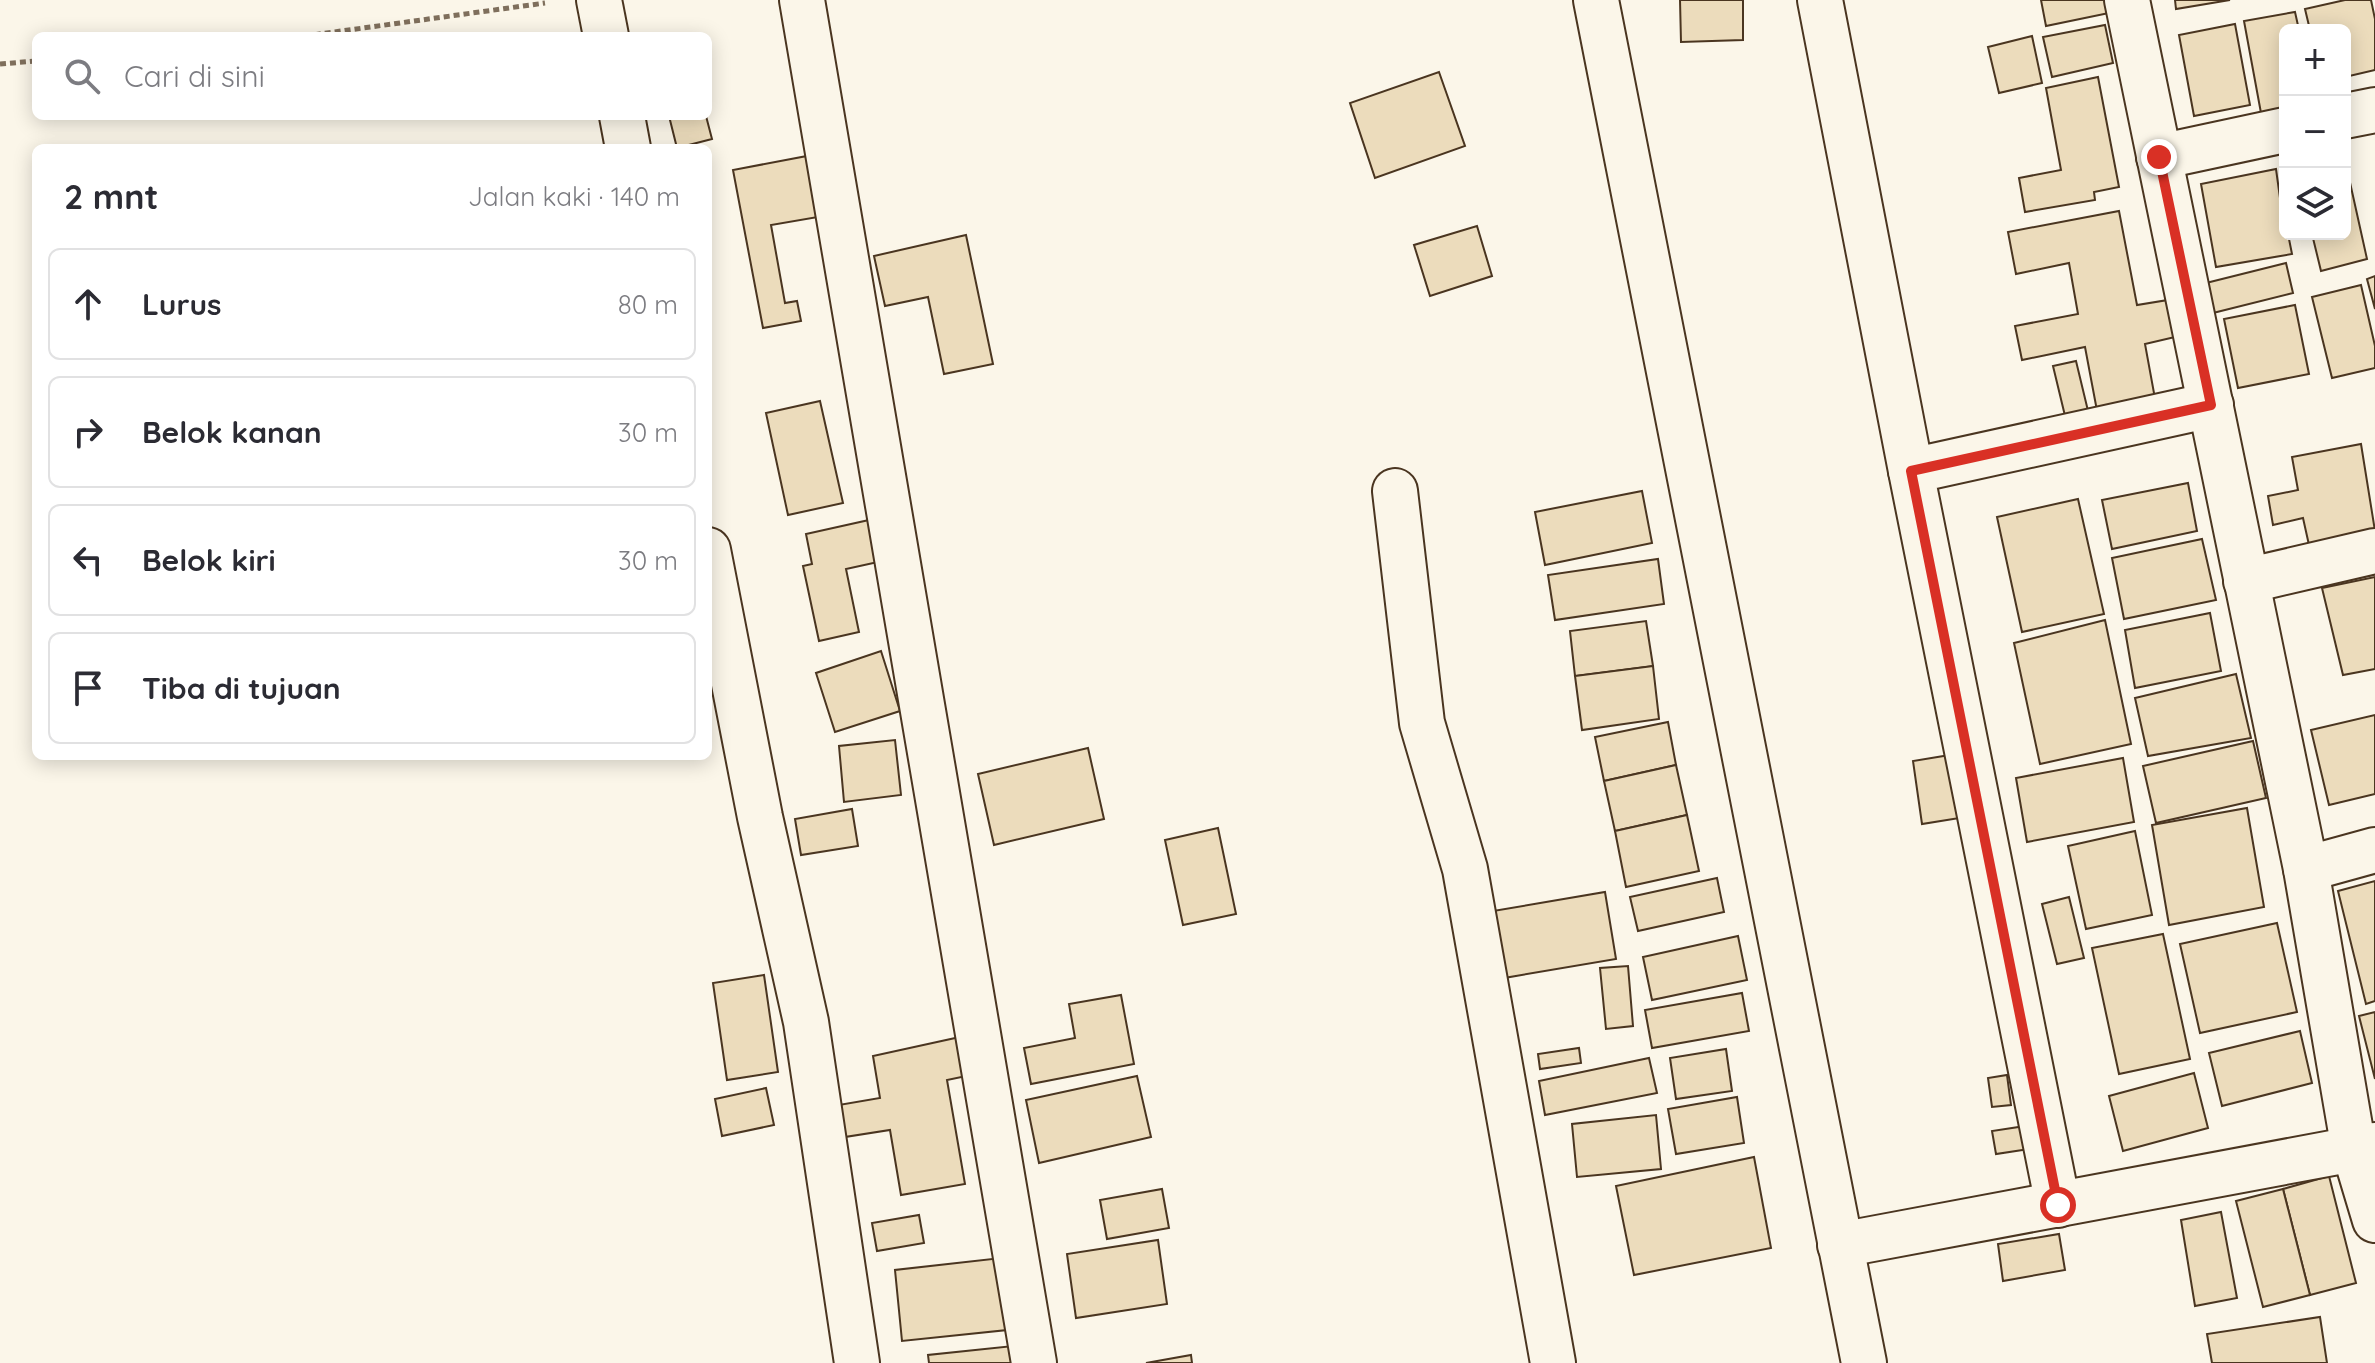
<!DOCTYPE html>
<html lang="id">
<head>
<meta charset="utf-8">
<style>
	body { margin:0; font-family:Quicksand,sans-serif; background:#f2f2f3; color:#2b2b33 }
	.controls { position:absolute; right:24px; top:24px; display:grid; overflow:hidden; border-radius:12px; box-shadow:0 4px 20px #0003 }
	.controls button { width:72px; height:72px; display:grid; place-items:center; padding:0; border:0; border-bottom:2px solid #e1e1e2; background:#fff; color:#2b2b33; font:40px sans-serif }
	.stop { position:absolute; width:24px; height:24px; margin:-18px; border:6px solid #d93025; border-radius:50%; background:#fff }
	.stop.end { background:#d93025; border-color:#fff; box-shadow:0 2px 8px #0008 }
	.list { margin:0; padding:0; list-style:none }
	h2 { display:flex; justify-content:space-between; align-items:center; height:104px; margin:0; padding:0 32px; font-size:34px }
	h2 small { font-size:26px; font-weight:400; color:#7c7c81 }
	.list li { display:grid; grid-template-columns:52px 1fr auto; gap:24px; align-items:center; box-sizing:border-box; height:112px; margin:0 16px 16px; padding:0 16px; border:2px solid #e1e1e2; border-radius:12px }
	.list b { display:block; font-size:30px; white-space:nowrap }
	.list em { font-size:26px; font-style:normal; color:#7c7c81 }
	.icon { flex:none; width:44px; height:44px; fill:none; stroke:currentColor; stroke-width:2; stroke-linecap:round; stroke-linejoin:round }
	.map { position:relative; flex:none; width:2375px; height:1363px; overflow:hidden }
	.search { position:absolute; background:#fff; box-shadow:0 4px 20px #0003; left:32px; top:32px; width:680px; height:88px; display:flex; align-items:center; gap:20px; box-sizing:border-box; padding:0 28px; border-radius:12px; color:#7c7c81; font-size:30px }
	.panel { position:absolute; background:#fff; box-shadow:0 4px 20px #0003; left:32px; top:144px; width:680px; height:616px; border-radius:12px }
	.map>svg:first-child { display:block }
	.building { fill:#ecdcbc; stroke:#4a3520; stroke-width:2 }
	.lines { fill:none; stroke-linecap:round; stroke-linejoin:round }
	.minor-casing { stroke:#4a3520; stroke-width:48 }
	.path { stroke:#7f6f5c; stroke-width:5; stroke-dasharray:6 4; stroke-linecap:butt }
	.minor { stroke:#fbf6e9; stroke-width:44 }
	.route { stroke:#d93025; stroke-width:10 }
</style>
</head>
<body>
<div class="map">
<svg width="2375" height="1363" viewBox="0 0 2375 1363">
	<rect width="100%" height="100%" fill="#fbf6e9"/>
	<g class="building">
		<path d="M 1680,0 L 1743,0 L 1743,40 L 1681,42 Z"/>
		<path d="M 2041,0 L 2106,0 L 2109,13 L 2046,26 Z"/>
		<path d="M 2175,0 L 2230,0 L 2176,9 Z"/>
		<path d="M 2345,0 L 2371,0 L 2375,19 L 2375,70 L 2345,77 L 2345,30 L 2310,30 L 2305,9 Z"/>
		<path d="M 2295,12 L 2299,30 L 2285,30 L 2285,108 L 2261,113 L 2244,21 Z"/>
		<path d="M 2235,24 L 2250,105 L 2194,116 L 2179,35 Z"/>
		<path d="M 2105,25 L 2113,63 L 2052,77 L 2043,37 Z"/>
		<path d="M 2032,36 L 2042,83 L 1999,93 L 1988,47 Z"/>
		<path d="M 1439,72 L 1465,146 L 1375,178 L 1350,103 Z"/>
		<path d="M 2098,77 L 2119,187 L 2094,192 L 2095,200 L 2025,212 L 2019,178 L 2061,170 L 2046,88 Z"/>
		<path d="M 669,116 L 706,116 L 712,139 L 677,148 Z"/>
		<path d="M 807,156 L 818,217 L 771,225 L 785,303 L 797,301 L 801,321 L 763,328 L 733,170 Z"/>
		<path d="M 2276,169 L 2285,234 L 2288,234 L 2292,254 L 2216,267 L 2201,184 Z"/>
		<path d="M 2349,178 L 2367,259 L 2321,271 L 2312,234 L 2345,234 L 2345,179 Z"/>
		<path d="M 2119,211 L 2137,305 L 2168,300 L 2175,337 L 2145,344 L 2156,404 L 2098,416 L 2085,347 L 2022,360 L 2015,326 L 2078,314 L 2069,263 L 2016,274 L 2008,232 Z"/>
		<path d="M 1477,226 L 1492,276 L 1430,296 L 1414,245 Z"/>
		<path d="M 966,235 L 993,364 L 944,374 L 928,297 L 885,306 L 874,256 Z"/>
		<path d="M 2286,263 L 2293,293 L 2209,314 L 2202,284 Z"/>
		<path d="M 2375,276 L 2375,309 L 2367,279 Z"/>
		<path d="M 2361,285 L 2375,346 L 2375,368 L 2332,378 L 2312,297 Z"/>
		<path d="M 2295,305 L 2309,374 L 2238,388 L 2224,319 Z"/>
		<path d="M 2076,361 L 2089,415 L 2066,420 L 2053,366 Z"/>
		<path d="M 820,401 L 843,503 L 788,515 L 766,413 Z"/>
		<path d="M 2361,444 L 2375,531 L 2309,545 L 2303,518 L 2273,525 L 2268,496 L 2298,490 L 2292,457 Z"/>
		<path d="M 2188,483 L 2197,531 L 2112,549 L 2102,500 Z"/>
		<path d="M 1642,491 L 1652,543 L 1545,565 L 1535,512 Z"/>
		<path d="M 2078,499 L 2104,614 L 2022,632 L 1997,517 Z"/>
		<path d="M 869,520 L 878,562 L 846,569 L 859,632 L 819,641 L 803,566 L 812,564 L 806,534 Z"/>
		<path d="M 2202,539 L 2216,600 L 2124,619 L 2112,558 Z"/>
		<path d="M 1658,559 L 1664,604 L 1555,620 L 1548,575 Z"/>
		<path d="M 2375,577 L 2375,669 L 2343,675 L 2322,588 Z"/>
		<path d="M 2210,613 L 2221,671 L 2135,688 L 2125,630 Z"/>
		<path d="M 2105,620 L 2131,744 L 2040,764 L 2014,643 Z"/>
		<path d="M 1646,621 L 1653,666 L 1575,676 L 1570,631 Z"/>
		<path d="M 881,651 L 900,711 L 835,732 L 816,673 Z"/>
		<path d="M 1653,666 L 1659,719 L 1582,730 L 1575,676 Z"/>
		<path d="M 2236,674 L 2251,738 L 2148,756 L 2135,698 Z"/>
		<path d="M 2375,715 L 2375,794 L 2329,805 L 2311,730 Z"/>
		<path d="M 1668,722 L 1676,765 L 1604,781 L 1595,737 Z"/>
		<path d="M 895,740 L 901,795 L 844,802 L 839,746 Z"/>
		<path d="M 2253,741 L 2266,798 L 2156,823 L 2143,766 Z"/>
		<path d="M 1088,748 L 1104,819 L 994,845 L 978,774 Z"/>
		<path d="M 1962,753 L 1972,816 L 1922,824 L 1913,761 Z"/>
		<path d="M 2123,758 L 2134,822 L 2027,842 L 2016,778 Z"/>
		<path d="M 1676,765 L 1687,815 L 1615,831 L 1604,781 Z"/>
		<path d="M 2247,808 L 2264,907 L 2169,925 L 2152,825 Z"/>
		<path d="M 852,809 L 858,846 L 801,855 L 795,819 Z"/>
		<path d="M 1687,815 L 1699,871 L 1626,887 L 1615,831 Z"/>
		<path d="M 1218,828 L 1236,914 L 1183,925 L 1165,840 Z"/>
		<path d="M 2135,831 L 2152,915 L 2086,929 L 2068,846 Z"/>
		<path d="M 1717,878 L 1724,912 L 1638,931 L 1630,897 Z"/>
		<path d="M 2375,881 L 2375,1001 L 2366,1004 L 2338,891 Z"/>
		<path d="M 1605,892 L 1616,959 L 1504,978 L 1493,911 Z"/>
		<path d="M 2069,897 L 2084,958 L 2057,964 L 2042,904 Z"/>
		<path d="M 2277,923 L 2297,1012 L 2200,1033 L 2180,944 Z"/>
		<path d="M 2163,934 L 2190,1059 L 2119,1074 L 2092,948 Z"/>
		<path d="M 1738,936 L 1747,980 L 1652,1000 L 1643,957 Z"/>
		<path d="M 1628,966 L 1633,1026 L 1606,1029 L 1600,968 Z"/>
		<path d="M 764,975 L 778,1072 L 727,1080 L 713,983 Z"/>
		<path d="M 1742,993 L 1749,1031 L 1652,1048 L 1645,1010 Z"/>
		<path d="M 1121,995 L 1134,1064 L 1031,1084 L 1024,1048 L 1075,1038 L 1069,1004 Z"/>
		<path d="M 2375,1012 L 2375,1079 L 2359,1016 Z"/>
		<path d="M 2300,1031 L 2312,1083 L 2222,1106 L 2209,1053 Z"/>
		<path d="M 969,1035 L 976,1074 L 947,1080 L 965,1184 L 901,1195 L 890,1130 L 832,1139 L 827,1107 L 880,1098 L 873,1056 Z"/>
		<path d="M 1579,1048 L 1581,1063 L 1540,1069 L 1538,1054 Z"/>
		<path d="M 1726,1049 L 1732,1091 L 1676,1099 L 1670,1058 Z"/>
		<path d="M 1649,1058 L 1657,1093 L 1545,1115 L 1539,1081 Z"/>
		<path d="M 2194,1073 L 2208,1128 L 2123,1151 L 2109,1096 Z"/>
		<path d="M 2007,1075 L 2011,1105 L 1992,1107 L 1988,1078 Z"/>
		<path d="M 1137,1076 L 1151,1137 L 1039,1163 L 1026,1100 Z"/>
		<path d="M 766,1088 L 774,1125 L 722,1136 L 715,1099 Z"/>
		<path d="M 1737,1097 L 1744,1143 L 1676,1154 L 1668,1109 Z"/>
		<path d="M 1656,1115 L 1661,1169 L 1577,1177 L 1572,1124 Z"/>
		<path d="M 2032,1125 L 2036,1148 L 1996,1154 L 1992,1131 Z"/>
		<path d="M 1754,1157 L 1771,1248 L 1634,1275 L 1616,1186 Z"/>
		<path d="M 2329,1176 L 2356,1283 L 2310,1295 L 2283,1189 Z"/>
		<path d="M 1162,1189 L 1169,1228 L 1107,1239 L 1100,1200 Z"/>
		<path d="M 2283,1189 L 2310,1295 L 2263,1307 L 2236,1201 Z"/>
		<path d="M 2221,1212 L 2237,1298 L 2195,1306 L 2181,1220 Z"/>
		<path d="M 919,1215 L 924,1243 L 877,1251 L 872,1223 Z"/>
		<path d="M 2059,1234 L 2065,1270 L 2003,1281 L 1998,1244 Z"/>
		<path d="M 1158,1240 L 1167,1304 L 1076,1318 L 1067,1254 Z"/>
		<path d="M 1001,1258 L 1007,1330 L 902,1341 L 895,1270 Z"/>
		<path d="M 2320,1317 L 2327,1363 L 2212,1363 L 2207,1334 Z"/>
		<path d="M 1013,1346 L 1015,1363 L 929,1363 L 928,1355 Z"/>
		<path d="M 1191,1355 L 1192,1363 L 1146,1363 Z"/>
	</g>
	<g class="lines">
		<g class="minor-casing">
			<g id="minor">
				<path d="M 599,0 L 606,36"/>
				<path d="M 802,0 L 1034,1363"/>
				<path d="M 1596,0 L 1864,1363"/>
				<path d="M 1820,0 L 1911,471"/>
				<path d="M 2127,0 L 2306,869 L 2354,1150 L 2375,1220"/>
				<path d="M 622,116 L 628,148"/>
				<path d="M 2345,116 L 2375,110"/>
				<path d="M 2159,157 L 2285,130"/>
				<path d="M 1395,491 L 1422,723 L 1465,869 L 1553,1363"/>
				<path d="M 708,550 L 760,817 L 806,1022 L 857,1363"/>
				<path d="M 2246,581 L 2375,551"/>
				<path d="M 2306,869 L 2375,850"/>
				<path d="M 2058,1205 L 1911,471 L 2211,405"/>
				<path d="M 1840,1245 L 2375,1145"/>
			</g>
		</g>
		<g class="path">
			<path d="M 305,36 L 545,3"/>
			<path d="M 0,64 L 36,61"/>
		</g>
		<use href="#minor" class="minor"/>
	</g>
	<g class="lines">
		<path class="route" d="M 2058,1205 L 1911,471 L 2211,405 L 2159,157"/>
	</g>
</svg>
<div class="controls">
<button>+</button>
<button>−</button>
<button><svg class="icon" aria-label="layers" viewBox="0 0 24 24"><path d="M12 4l9 5-9 5-9-5zM3 14l9 5 9-5"/></svg></button>
</div>
<div class="stop" style="left:2058px;top:1205px"></div>
<div class="stop end" style="left:2159px;top:157px"></div>
<div class="search"><svg class="icon" aria-label="search" viewBox="0 0 24 24"><circle cx="10" cy="10" r="6"/><path d="M15 15l6 6"/></svg>Cari di sini</div>
<section class="panel">
<h2>2 mnt<small>Jalan kaki · 140 m</small></h2>
<ul class="list">
<li><svg class="icon" aria-label="ahead" viewBox="0 0 24 24"><path d="M12 20V5M6 11l6-6 6 6"/></svg><div><b>Lurus</b></div><em>80 m</em></li>
<li><svg class="icon" aria-label="right" viewBox="0 0 24 24"><path d="M7 20v-9h11M14 6l5 5-5 5"/></svg><div><b>Belok kanan</b></div><em>30 m</em></li>
<li><svg class="icon" aria-label="left" viewBox="0 0 24 24"><path d="M17 20v-9H6M10 6l-5 5 5 5"/></svg><div><b>Belok kiri</b></div><em>30 m</em></li>
<li><svg class="icon" aria-label="arrive" viewBox="0 0 24 24"><path d="M6 21V4h12l-3 4 3 4H6"/></svg><div><b>Tiba di tujuan</b></div></li>
</ul>
</section>
</div>
</body>
</html>
